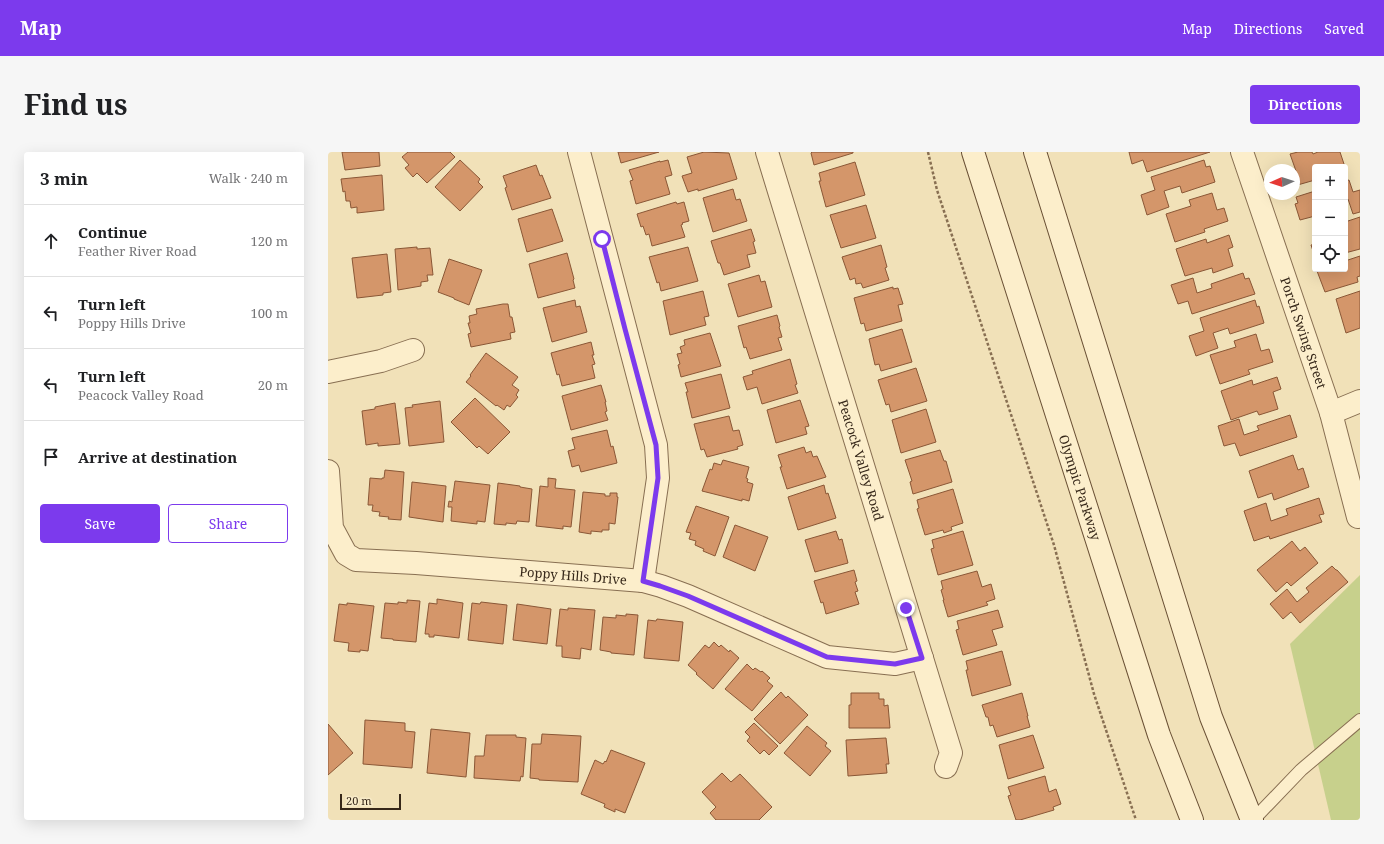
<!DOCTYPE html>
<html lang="en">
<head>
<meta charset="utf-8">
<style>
	body { margin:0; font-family:"Noto Serif",serif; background:#f6f6f6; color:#202124 }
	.controls { position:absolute; right:12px; top:12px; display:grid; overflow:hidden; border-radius:4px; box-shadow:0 4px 16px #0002 }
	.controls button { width:36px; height:36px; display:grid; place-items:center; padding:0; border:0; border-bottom:1px solid #e0e0e0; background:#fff; color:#202124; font:20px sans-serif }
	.compass { position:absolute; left:936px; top:12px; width:36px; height:36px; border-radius:50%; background:#fff; box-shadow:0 4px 16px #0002; rotate:267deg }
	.scale { position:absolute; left:12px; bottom:10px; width:61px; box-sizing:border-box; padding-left:4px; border:2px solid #362719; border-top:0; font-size:11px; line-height:14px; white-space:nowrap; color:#362719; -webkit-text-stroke:3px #f8ebc8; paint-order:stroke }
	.stop { position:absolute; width:12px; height:12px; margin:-9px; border:3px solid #7c3aed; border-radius:50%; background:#fff }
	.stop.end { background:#7c3aed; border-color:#fff; box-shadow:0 1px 4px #0008 }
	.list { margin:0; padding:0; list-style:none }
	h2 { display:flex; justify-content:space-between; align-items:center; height:52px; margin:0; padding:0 16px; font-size:17px }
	h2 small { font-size:13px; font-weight:400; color:#757577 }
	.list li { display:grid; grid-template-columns:26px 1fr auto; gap:12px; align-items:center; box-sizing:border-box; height:72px; padding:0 16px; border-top:1px solid #e0e0e0 }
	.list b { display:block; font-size:15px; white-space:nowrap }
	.list p { margin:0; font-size:13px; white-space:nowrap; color:#757577 }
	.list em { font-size:13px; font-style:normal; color:#757577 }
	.actions { display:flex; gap:8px; padding:12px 16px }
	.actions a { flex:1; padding:9px 0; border:1px solid #7c3aed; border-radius:4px; text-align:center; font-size:14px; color:#7c3aed }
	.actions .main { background:#7c3aed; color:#fff }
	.icon { flex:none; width:22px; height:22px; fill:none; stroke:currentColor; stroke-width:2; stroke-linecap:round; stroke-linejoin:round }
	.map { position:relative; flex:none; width:1032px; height:668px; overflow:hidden; border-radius:4px }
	header { display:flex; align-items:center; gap:24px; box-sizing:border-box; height:56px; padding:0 20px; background:#7c3aed; color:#fff }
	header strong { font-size:19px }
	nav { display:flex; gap:22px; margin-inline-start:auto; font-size:14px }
	.intro { display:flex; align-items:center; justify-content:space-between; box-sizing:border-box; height:96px; padding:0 24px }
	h1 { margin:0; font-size:28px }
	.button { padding:10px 18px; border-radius:4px; background:#7c3aed; color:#fff; font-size:14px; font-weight:700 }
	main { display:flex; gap:24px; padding:0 24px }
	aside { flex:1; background:#fff; border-radius:4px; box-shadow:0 4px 16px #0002 }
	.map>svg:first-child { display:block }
	.green { fill:#c7d08c }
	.building { fill:#d4966a; stroke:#8a5736 }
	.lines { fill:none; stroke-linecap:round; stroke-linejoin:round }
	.service-casing { stroke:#886f52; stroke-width:14 }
	.minor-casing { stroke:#886f52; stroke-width:24 }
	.secondary-casing { stroke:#6a5035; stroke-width:24 }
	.path { stroke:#886f52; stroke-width:2.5; stroke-dasharray:3 2; stroke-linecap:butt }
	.service { stroke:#fceecb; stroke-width:12 }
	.minor { stroke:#fceecb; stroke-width:22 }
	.secondary { stroke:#fceecb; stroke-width:22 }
	.route { stroke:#7c3aed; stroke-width:5 }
	.labels { text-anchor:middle; stroke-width:3; stroke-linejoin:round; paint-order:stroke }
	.street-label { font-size:13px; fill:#362719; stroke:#f8ebc8 }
</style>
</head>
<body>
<header>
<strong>Map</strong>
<nav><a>Map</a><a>Directions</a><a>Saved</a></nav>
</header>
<div class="intro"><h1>Find us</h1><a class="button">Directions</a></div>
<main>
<aside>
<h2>3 min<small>Walk · 240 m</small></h2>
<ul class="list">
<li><svg class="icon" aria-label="ahead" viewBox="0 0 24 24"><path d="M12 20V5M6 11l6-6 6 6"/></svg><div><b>Continue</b><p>Feather River Road</p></div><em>120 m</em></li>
<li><svg class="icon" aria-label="left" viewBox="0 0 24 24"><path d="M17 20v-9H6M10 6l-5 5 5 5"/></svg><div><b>Turn left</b><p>Poppy Hills Drive</p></div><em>100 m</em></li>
<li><svg class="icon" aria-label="left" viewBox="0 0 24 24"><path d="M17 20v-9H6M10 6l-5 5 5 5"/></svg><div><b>Turn left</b><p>Peacock Valley Road</p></div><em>20 m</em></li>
<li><svg class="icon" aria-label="arrive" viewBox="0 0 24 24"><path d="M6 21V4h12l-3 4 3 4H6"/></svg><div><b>Arrive at destination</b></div></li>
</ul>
<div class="actions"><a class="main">Save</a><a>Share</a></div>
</aside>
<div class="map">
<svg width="1032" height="668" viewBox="0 0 1032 668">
	<rect width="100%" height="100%" fill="#f1e1b8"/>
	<path class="green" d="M 1032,423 L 1032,668 L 1003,668 L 962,492 Z"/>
	<g class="building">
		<path d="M 14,0 L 51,0 L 52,14 L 17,18 Z"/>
		<path d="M 80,0 L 122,0 L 127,5 L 99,31 L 89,21 L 85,25 L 77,16 L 81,13 L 74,5 Z"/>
		<path d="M 290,0 L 331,0 L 293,11 Z"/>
		<path d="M 376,0 L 401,1 L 409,27 L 370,39 L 370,37 L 360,40 L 354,24 L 364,21 L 359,5 Z"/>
		<path d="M 484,0 L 525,0 L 525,1 L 486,13 L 483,1 Z"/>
		<path d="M 801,0 L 882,0 L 819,20 L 815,8 L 804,12 Z"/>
		<path d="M 970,0 L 984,0 L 985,2 L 990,0 L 1012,0 L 1017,15 L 987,15 L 987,28 L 966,34 L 966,20 L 968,19 L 962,2 Z"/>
		<path d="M 132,8 L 152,27 L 150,30 L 155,35 L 132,59 L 107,35 Z"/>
		<path d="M 340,8 L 344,23 L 337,25 L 342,42 L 308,52 L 302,29 L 305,28 L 301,18 L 332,9 L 332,10 Z"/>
		<path d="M 876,8 L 878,15 L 882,14 L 887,30 L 854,41 L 852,34 L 836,39 L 841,55 L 819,63 L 813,43 L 827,38 L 823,25 Z"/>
		<path d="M 527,10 L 537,43 L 498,55 L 491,29 L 493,29 L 491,21 Z"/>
		<path d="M 208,13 L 212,24 L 214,23 L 223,46 L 184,58 L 177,36 L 179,35 L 175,24 Z"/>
		<path d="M 54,23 L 56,58 L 29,61 L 29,55 L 23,56 L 22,49 L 18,49 L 17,39 L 15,40 L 13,27 Z"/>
		<path d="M 1021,28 L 1025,40 L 1032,38 L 1032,60 L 1025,62 L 1020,47 L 1017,48 L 1017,29 Z"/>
		<path d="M 405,37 L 408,48 L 412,47 L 419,69 L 385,80 L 375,46 Z"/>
		<path d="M 987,39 L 987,64 L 972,68 L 967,52 L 970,51 L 968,45 Z"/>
		<path d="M 884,41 L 889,58 L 896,56 L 900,69 L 876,77 L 877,80 L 847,90 L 838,62 L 863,54 L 861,48 Z"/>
		<path d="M 348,50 L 349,52 L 356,50 L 361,69 L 354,71 L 355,72 L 353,73 L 357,85 L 324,94 L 321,82 L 318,83 L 315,74 L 313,75 L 309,62 Z"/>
		<path d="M 538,53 L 548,86 L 513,96 L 502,63 Z"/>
		<path d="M 224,57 L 235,89 L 199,100 L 190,67 Z"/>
		<path d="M 1032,65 L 1032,97 L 1017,101 L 1017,70 Z"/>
		<path d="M 423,77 L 427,89 L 425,90 L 428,101 L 419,103 L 422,115 L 396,123 L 392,111 L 390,111 L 383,89 Z"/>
		<path d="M 901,83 L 905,95 L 900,97 L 905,114 L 885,121 L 884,116 L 857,124 L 848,97 L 878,87 L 879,91 Z"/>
		<path d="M 987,92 L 987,105 L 983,93 Z"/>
		<path d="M 553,93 L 559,115 L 557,116 L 561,128 L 535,136 L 533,131 L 528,132 L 527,126 L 522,128 L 514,105 Z"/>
		<path d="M 89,95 L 89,97 L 102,96 L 105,123 L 99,123 L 100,129 L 93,130 L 93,134 L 70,138 L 67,97 Z"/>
		<path d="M 360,95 L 370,129 L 333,139 L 331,130 L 329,131 L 321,105 Z"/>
		<path d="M 239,101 L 246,127 L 245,128 L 247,136 L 210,146 L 201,112 Z"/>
		<path d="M 59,102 L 63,140 L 55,141 L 55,143 L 29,146 L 24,106 Z"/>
		<path d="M 1032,104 L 1032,124 L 1029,125 L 1030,130 L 997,140 L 989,119 L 994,117 L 1017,117 L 1017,109 Z"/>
		<path d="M 121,107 L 154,118 L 141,153 L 126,147 L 126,146 L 110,140 Z"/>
		<path d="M 915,121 L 917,127 L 921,126 L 927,142 L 864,162 L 860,149 L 850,152 L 843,133 L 865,126 L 869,141 L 884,136 L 883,132 Z"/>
		<path d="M 431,123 L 433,130 L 437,129 L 444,155 L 410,165 L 400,132 Z"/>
		<path d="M 565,135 L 565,137 L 570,136 L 575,152 L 570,153 L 574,169 L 538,179 L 536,171 L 533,172 L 526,146 Z"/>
		<path d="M 375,139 L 381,164 L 376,165 L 378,173 L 342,183 L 335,149 Z"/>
		<path d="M 1032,139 L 1032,176 L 1018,181 L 1008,147 Z"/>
		<path d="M 247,148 L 248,155 L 252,154 L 259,180 L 224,190 L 215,156 Z"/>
		<path d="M 927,148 L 929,155 L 931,154 L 936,171 L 902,182 L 900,176 L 885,181 L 890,196 L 868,204 L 861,184 L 876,179 L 872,166 Z"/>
		<path d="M 175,152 L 180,152 L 182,165 L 184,165 L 187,180 L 182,181 L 183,187 L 143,195 L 140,182 L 143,181 L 140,171 L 142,171 L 141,164 L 149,162 L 148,157 Z"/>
		<path d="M 449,163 L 452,174 L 451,175 L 454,185 L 450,186 L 454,198 L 422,207 L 418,195 L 416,196 L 410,174 Z"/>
		<path d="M 574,177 L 584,210 L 553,219 L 551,212 L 547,213 L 541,187 Z"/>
		<path d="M 382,181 L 393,214 L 353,225 L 350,213 L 352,212 L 349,202 L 354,201 L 352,195 L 357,193 L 356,188 Z"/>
		<path d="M 928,182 L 933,199 L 941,197 L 945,210 L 920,218 L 922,222 L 892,232 L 882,203 L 908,195 L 906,189 Z"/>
		<path d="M 263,190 L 266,203 L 264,203 L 267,212 L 264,213 L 267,226 L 234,234 L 231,222 L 229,223 L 223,201 Z"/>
		<path d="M 158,201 L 190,225 L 184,233 L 191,238 L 188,243 L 190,245 L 182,255 L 179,253 L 176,258 L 169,253 L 168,254 L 138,230 L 143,224 L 142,223 Z"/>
		<path d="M 462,207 L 469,232 L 467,233 L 470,241 L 434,252 L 429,235 L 419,238 L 415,225 L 425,222 L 424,219 Z"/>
		<path d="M 588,216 L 599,249 L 563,260 L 561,252 L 558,253 L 550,228 Z"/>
		<path d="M 393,222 L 402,256 L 364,266 L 358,240 L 360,240 L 357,231 Z"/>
		<path d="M 949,225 L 953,237 L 945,240 L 950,257 L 931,263 L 929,259 L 903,268 L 893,239 L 924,228 L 925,233 Z"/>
		<path d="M 273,233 L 278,250 L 277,250 L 279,259 L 277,260 L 280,268 L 243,278 L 234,244 Z"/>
		<path d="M 147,246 L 182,280 L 160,302 L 151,294 L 149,296 L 123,270 Z"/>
		<path d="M 472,248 L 481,274 L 477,275 L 479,282 L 448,291 L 439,258 Z"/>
		<path d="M 112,249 L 116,290 L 81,294 L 77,256 L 85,255 L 84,253 Z"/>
		<path d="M 67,251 L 72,292 L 50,294 L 50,291 L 38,293 L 34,259 L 47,257 L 47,255 Z"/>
		<path d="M 598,257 L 608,290 L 573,301 L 564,268 Z"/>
		<path d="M 962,263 L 969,285 L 912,304 L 907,291 L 896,294 L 890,274 L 911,267 L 916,283 L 931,278 L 929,274 Z"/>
		<path d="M 401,264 L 405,279 L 411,278 L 415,293 L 409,295 L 410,297 L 379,305 L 376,297 L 373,298 L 366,272 Z"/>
		<path d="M 279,278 L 283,295 L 285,294 L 289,311 L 253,320 L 251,313 L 244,315 L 240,299 L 247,297 L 244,286 Z"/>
		<path d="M 476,295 L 478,301 L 483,299 L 485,305 L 489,304 L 498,325 L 459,337 L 452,315 L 454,315 L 450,303 Z"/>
		<path d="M 612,298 L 616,309 L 618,309 L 624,330 L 585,342 L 582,330 L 584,329 L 577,308 Z"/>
		<path d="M 965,303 L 970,318 L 975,316 L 981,335 L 946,348 L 944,341 L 930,346 L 921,319 Z"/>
		<path d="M 395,308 L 421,315 L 418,326 L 420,327 L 419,330 L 425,332 L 421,349 L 414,347 L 414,349 L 374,339 L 382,317 L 384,318 L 386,311 L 393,313 Z"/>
		<path d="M 57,318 L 76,320 L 73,368 L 60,367 L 61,365 L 51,364 L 52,360 L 44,359 L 45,353 L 40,353 L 42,326 L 54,327 L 54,326 L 56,326 Z"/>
		<path d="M 220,326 L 228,327 L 227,336 L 247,338 L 243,375 L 235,374 L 235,377 L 208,374 L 212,334 L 220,335 Z"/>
		<path d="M 127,329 L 162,333 L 157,370 L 149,369 L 149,372 L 123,369 L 124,355 L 120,355 L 121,349 L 124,350 Z"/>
		<path d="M 84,330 L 118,334 L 115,370 L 81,365 Z"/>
		<path d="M 170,331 L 192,334 L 192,335 L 204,337 L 201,370 L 189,369 L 188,372 L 178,371 L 178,373 L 166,372 Z"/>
		<path d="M 496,333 L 498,342 L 500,341 L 508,366 L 470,378 L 460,345 Z"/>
		<path d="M 625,337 L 635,371 L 623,375 L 624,378 L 616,381 L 615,378 L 597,383 L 589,357 L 591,356 L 589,348 Z"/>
		<path d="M 255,340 L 277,342 L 277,344 L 282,344 L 282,341 L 289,341 L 289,345 L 290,345 L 287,372 L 281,371 L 281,378 L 274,378 L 274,380 L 263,379 L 263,382 L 251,380 Z"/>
		<path d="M 991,346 L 996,362 L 991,363 L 994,370 L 942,387 L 941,384 L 926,389 L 916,359 L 938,351 L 943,369 L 960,363 L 958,357 Z"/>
		<path d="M 368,354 L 401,365 L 387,404 L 375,399 L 376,397 L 367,393 L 368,389 L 361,387 L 363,381 L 358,380 Z"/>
		<path d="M 407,373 L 440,385 L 427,419 L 395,405 Z"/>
		<path d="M 508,379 L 511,388 L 514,387 L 520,411 L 487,420 L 477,388 Z"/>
		<path d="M 635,379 L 645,413 L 610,423 L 603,397 L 606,396 L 604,388 Z"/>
		<path d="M 964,389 L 972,399 L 977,395 L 990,411 L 963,434 L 959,430 L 948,440 L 929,418 Z"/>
		<path d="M 1004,414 L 1008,418 L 1009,418 L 1020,430 L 972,471 L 963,460 L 955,467 L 942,452 L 959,437 L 969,450 L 981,440 L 978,436 Z"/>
		<path d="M 526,418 L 529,429 L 527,430 L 530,439 L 527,440 L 531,452 L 498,462 L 495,450 L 493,451 L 486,429 Z"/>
		<path d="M 649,419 L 654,435 L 663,432 L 667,447 L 658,450 L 660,453 L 620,465 L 615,448 L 616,448 L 613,438 L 615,437 L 613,429 Z"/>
		<path d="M 109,447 L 135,451 L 131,486 L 106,483 L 106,485 L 101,485 L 101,482 L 97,482 L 101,451 L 109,452 Z"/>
		<path d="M 79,448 L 92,449 L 88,490 L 65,488 L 65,487 L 53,486 L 57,451 L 70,452 L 70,450 L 79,451 Z"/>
		<path d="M 153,450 L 179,453 L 175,492 L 140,488 L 144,451 L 152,452 Z"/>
		<path d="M 19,451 L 46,454 L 40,499 L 32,498 L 32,500 L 20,499 L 21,491 L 6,489 L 11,452 L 19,453 Z"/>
		<path d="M 189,452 L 223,457 L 219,492 L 185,488 Z"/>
		<path d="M 240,456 L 267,458 L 263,498 L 253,496 L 252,507 L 234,505 L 234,494 L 228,494 L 232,457 L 240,458 Z"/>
		<path d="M 670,458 L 675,475 L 664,478 L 669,493 L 635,503 L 628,478 L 631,477 L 629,469 Z"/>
		<path d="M 298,462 L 310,463 L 306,503 L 283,501 L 283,500 L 272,498 L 275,465 L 288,466 L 288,463 L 298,464 Z"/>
		<path d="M 329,467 L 355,470 L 351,509 L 316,506 L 320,468 L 328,469 Z"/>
		<path d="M 386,490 L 391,495 L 393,493 L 401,500 L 402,498 L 411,506 L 385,537 L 368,522 L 369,521 L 360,513 L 377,493 L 381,496 Z"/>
		<path d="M 674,499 L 683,533 L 644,544 L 638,518 L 640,518 L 638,509 Z"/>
		<path d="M 419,512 L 425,518 L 427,516 L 433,520 L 434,519 L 442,526 L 439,529 L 445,534 L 424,559 L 397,537 Z"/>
		<path d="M 453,540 L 458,546 L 460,544 L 480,563 L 452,592 L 426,567 Z"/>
		<path d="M 523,541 L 551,541 L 551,547 L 556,547 L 556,554 L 560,553 L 562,576 L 521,576 L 521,553 L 523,553 Z"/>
		<path d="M 694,541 L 700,564 L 699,564 L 702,575 L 669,585 L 665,573 L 662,574 L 660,565 L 658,565 L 654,553 Z"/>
		<path d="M 37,568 L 77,571 L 77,579 L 87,580 L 84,616 L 35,612 Z"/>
		<path d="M 426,571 L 450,594 L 441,603 L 436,598 L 432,602 L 419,589 L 422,585 L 417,580 Z"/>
		<path d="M 0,572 L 25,601 L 0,623 Z"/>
		<path d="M 479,574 L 499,591 L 497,594 L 503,599 L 482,624 L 456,601 Z"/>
		<path d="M 103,577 L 142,581 L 138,625 L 99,621 Z"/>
		<path d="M 214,582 L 253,584 L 250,630 L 211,628 L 211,627 L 202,626 L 204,592 L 213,592 Z"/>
		<path d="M 158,583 L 188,583 L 188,585 L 198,586 L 195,625 L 193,624 L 192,629 L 146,626 L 147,604 L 156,604 Z"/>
		<path d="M 705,583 L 716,616 L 680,627 L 671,593 Z"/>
		<path d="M 558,586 L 561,612 L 558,612 L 559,621 L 520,624 L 518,588 Z"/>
		<path d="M 283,598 L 317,611 L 297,661 L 287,657 L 287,660 L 276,655 L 277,652 L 253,642 L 267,608 L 275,612 L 277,609 L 278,610 Z"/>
		<path d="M 394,621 L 403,630 L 412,622 L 444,655 L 431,668 L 388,668 L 382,661 L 388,655 L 374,640 Z"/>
		<path d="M 717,624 L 721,640 L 728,637 L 733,652 L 725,655 L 726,658 L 692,668 L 688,668 L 680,644 L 683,643 L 680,635 Z"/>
	</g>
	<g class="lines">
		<g class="service-casing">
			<path id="service" d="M 925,668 L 973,618 L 1032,568"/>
		</g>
		<g class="minor-casing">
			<g id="minor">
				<path d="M 251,0 L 328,293 L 330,326 L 315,429"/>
				<path id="s1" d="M 439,0 L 623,601 L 618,615"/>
				<path id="s2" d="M 914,0 L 1003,261 L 1030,365"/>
				<path d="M 0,220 L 53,209 L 85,198"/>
				<path d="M 1003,261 L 1032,249"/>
				<path id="s3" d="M 0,319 L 4,376 L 18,402 L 28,408 L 88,411 L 315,429 L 333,434 L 360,444 L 499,505 L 567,512 L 594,506"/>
			</g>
		</g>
		<g class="secondary-casing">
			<g id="secondary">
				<path id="s4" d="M 645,0 L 831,583 L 864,668"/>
				<path d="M 707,0 L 883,565 L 924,668"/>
			</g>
		</g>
		<path class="path" d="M 600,0 L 609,38 L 726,393 L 766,542 L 808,668"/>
		<use href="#service" class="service"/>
		<use href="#minor" class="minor"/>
		<use href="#secondary" class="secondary"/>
	</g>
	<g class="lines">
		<path class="route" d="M 274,87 L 297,177 L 328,293 L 330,326 L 315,429 L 332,434 L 360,444 L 499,505 L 567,512 L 594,506 L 578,456"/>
	</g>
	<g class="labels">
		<g class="street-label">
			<text dy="5" stroke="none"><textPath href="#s2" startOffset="191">Porch Swing Street</textPath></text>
			<text dy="5" stroke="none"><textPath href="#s1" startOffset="322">Peacock Valley Road</textPath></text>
			<text dy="5" stroke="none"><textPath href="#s4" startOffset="352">Olympic Parkway</textPath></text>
			<text dy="5" stroke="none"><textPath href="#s3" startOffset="316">Poppy Hills Drive</textPath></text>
		</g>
	</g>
</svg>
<div class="controls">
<button>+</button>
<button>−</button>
<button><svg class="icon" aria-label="locate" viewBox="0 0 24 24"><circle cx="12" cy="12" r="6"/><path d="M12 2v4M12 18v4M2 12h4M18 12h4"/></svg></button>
</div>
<svg class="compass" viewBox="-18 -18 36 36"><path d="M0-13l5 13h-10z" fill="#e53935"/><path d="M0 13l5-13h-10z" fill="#757577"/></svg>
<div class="scale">20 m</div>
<div class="stop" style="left:274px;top:87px"></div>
<div class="stop end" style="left:578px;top:456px"></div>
</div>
</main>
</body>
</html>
